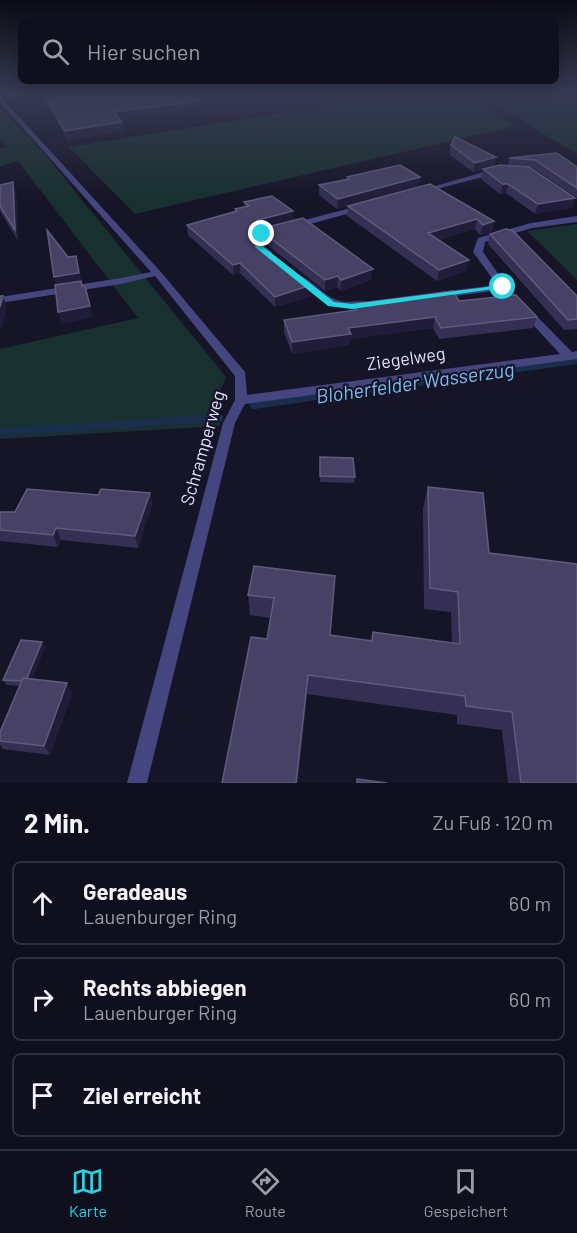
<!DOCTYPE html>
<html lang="de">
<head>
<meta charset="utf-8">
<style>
	body { margin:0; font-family:Barlow,sans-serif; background:#191826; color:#f1f3f6 }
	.stop { position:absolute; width:18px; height:18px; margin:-14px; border:4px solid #24d5e1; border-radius:50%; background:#fff }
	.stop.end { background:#24d5e1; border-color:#fff; box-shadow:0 2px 6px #0008 }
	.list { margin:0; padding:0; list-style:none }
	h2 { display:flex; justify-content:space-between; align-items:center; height:78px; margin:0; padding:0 24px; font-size:26px }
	h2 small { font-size:20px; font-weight:400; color:#9c9ca4 }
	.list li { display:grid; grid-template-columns:39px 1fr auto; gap:18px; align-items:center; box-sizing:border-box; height:84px; margin:0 12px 12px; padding:0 12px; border:2px solid #302f3b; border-radius:9px }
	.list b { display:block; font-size:22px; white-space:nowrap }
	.list p { margin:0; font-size:20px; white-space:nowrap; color:#9c9ca4 }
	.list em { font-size:20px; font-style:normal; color:#9c9ca4 }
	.icon { flex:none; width:33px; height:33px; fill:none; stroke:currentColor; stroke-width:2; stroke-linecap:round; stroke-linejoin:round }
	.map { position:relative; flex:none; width:577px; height:783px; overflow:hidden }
	.search { position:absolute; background:#100f1d; box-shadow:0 3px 15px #0003; left:18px; right:18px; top:18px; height:66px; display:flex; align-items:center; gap:15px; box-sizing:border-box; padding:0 21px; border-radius:9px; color:#9c9ca4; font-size:22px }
	.sheet { height:366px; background:#100f1d }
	nav { display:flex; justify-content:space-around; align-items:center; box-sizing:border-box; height:84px; border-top:2px solid #302f3b; background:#100f1d; font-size:16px; color:#9c9ca4 }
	nav a { display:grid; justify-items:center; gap:3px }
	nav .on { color:#24d5e1 }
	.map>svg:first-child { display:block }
	.green { fill:#18302f }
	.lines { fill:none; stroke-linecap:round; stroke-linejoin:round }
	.stream-far2 { stroke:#182e4c; stroke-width:4 }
	.stream-far1 { stroke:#182e4c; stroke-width:6 }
	.stream { stroke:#182e4c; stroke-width:8 }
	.minor { fill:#454580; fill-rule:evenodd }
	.wall { fill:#352f53 }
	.shaded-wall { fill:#211c3a }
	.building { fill:#474265; stroke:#605b7c; stroke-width:1.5 }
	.route { fill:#24d5e1 }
	.labels { text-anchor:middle; stroke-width:4.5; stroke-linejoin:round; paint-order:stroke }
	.street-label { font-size:18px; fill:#e1dffb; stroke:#161427 }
	.water-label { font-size:20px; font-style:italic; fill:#7abced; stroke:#161427 }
</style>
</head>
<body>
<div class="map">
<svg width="577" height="783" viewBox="0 0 577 783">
	<rect width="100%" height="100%" fill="#161427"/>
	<g class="green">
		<path d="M 327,91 L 400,91 L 339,101 Z"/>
		<path d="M 417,91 L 459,91 L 515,126 L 135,214 L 69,147 Z"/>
		<path d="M 473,91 L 521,91 L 558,96 L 577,93 L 577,103 L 570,100 L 577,104 L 577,154 Z"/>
		<path d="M 0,108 L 43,152 L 226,377 L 219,393 L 220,426 L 0,439 L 0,349 L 138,318 L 18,161 L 0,166 L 0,149 L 8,147 L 0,139 Z"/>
		<path d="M 577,224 L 577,280 L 527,231 Z"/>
	</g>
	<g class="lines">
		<path class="stream-far2" d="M 1,94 L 23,91"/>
		<path class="stream-far1" d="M 293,400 L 577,361"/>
		<g class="stream">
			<path d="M 254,405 L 304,398"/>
			<path d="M 0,432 L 219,418"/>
		</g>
		<g class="minor">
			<path d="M 0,96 L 160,271 L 245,372 L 247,395 L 560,354 L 501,290 L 439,298 L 434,295 L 439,292 L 497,285 L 473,252 L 478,238 L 531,223 L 577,216 L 577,222 L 532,228 L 485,242 L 483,252 L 506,285 L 572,352 L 577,351 L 577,359 L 245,404 L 235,423 L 147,783 L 127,783 L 223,423 L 235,400 L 235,376 L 155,276 L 121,284 L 0,303 L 0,297 L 121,278 L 151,272 L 0,102 Z"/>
			<path d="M 498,168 L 502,170 L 501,172 L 422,193 L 418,191 Z"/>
			<path d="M 362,205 L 365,205 L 365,209 L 266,236 L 263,245 L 272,252 L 272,256 L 266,256 L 254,246 L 259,232 Z"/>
			<path d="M 299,275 C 314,281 324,297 340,301 C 351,304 365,298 373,304 C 368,308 362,308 355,308 C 330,309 314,295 296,280 L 294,278 Z"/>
		</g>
	</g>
	<g class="wall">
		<path d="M 42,91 L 204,96 L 196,97 L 200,109 L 121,120 L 122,122 L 124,131 L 68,140 L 44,99 Z"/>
		<path d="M 451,145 L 494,167 L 508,165 L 509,158 L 557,153 L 577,167 L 577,198 L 533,168 L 531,168 L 575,198 L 572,208 L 535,214 L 506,193 L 500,194 L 481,179 L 483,170 L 473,172 L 449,154 Z"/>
		<path d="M 347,177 L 419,187 L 494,221 L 492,232 L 480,235 L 475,229 L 438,240 L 466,271 L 437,281 L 347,216 L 348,206 L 337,209 L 319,195 L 319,185 L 347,179 Z"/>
		<path d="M 0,185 L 16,192 L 18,241 L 0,211 Z"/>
		<path d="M 244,202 L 293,221 L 371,280 L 340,291 L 338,287 L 325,291 L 266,244 L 265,234 L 267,227 L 258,230 L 254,240 L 311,296 L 275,307 L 240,273 L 233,275 L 188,235 L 187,225 L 235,212 L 235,209 L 245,207 Z"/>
		<path d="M 490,234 L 577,296 L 577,329 L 564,330 L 488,244 Z"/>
		<path d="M 459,301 L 537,317 L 533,328 L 439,339 L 433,328 L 350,339 L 350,345 L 292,354 L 284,332 L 284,320 L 352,311 L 353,304 Z"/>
		<path d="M 320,457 L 355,477 L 354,483 L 320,482 Z"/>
		<path d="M 428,487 L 489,553 L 577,783 L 508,783 L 502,730 L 457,724 L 457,715 L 307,694 L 298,783 L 222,783 L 267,639 L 270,618 L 250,615 L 248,595 L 254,566 L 330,635 L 371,641 L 373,632 L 452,643 L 451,612 L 424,609 L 423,508 Z"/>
		<path d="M 150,493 L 152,505 L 138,548 L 61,540 L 58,547 L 0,541 L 0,512 L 15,512 L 98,495 Z"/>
		<path d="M 45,647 L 32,679 L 72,693 L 50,755 L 3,749 L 0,745 L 0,732 L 19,686 L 7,685 L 3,680 Z"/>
	</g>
	<g class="shaded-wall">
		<path d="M 189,91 L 204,91 L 204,96 L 189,98 Z"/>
		<path d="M 200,101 L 200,109 L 116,121 L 114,112 Z"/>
		<path d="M 122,122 L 124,131 L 68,140 L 65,131 Z"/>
		<path d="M 496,157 L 494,167 L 473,172 L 475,163 Z"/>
		<path d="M 420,177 L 419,187 L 337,209 L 338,199 Z"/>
		<path d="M 13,182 L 16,192 L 18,241 L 15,230 Z"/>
		<path d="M 503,184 L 508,184 L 506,193 L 500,194 Z"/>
		<path d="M 575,198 L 572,208 L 535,214 L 538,204 Z"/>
		<path d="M 293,211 L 293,221 L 258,230 L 252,245 L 251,235 L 258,220 Z"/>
		<path d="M 477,219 L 475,229 L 426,243 L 428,233 Z"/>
		<path d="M 494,221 L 492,232 L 480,235 L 483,225 Z"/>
		<path d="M 76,256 L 82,282 L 56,286 L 54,277 Z"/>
		<path d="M 469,260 L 466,271 L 437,281 L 439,270 Z"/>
		<path d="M 240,263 L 240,273 L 233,275 L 233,265 Z"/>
		<path d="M 373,269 L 371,280 L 340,291 L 341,280 Z"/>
		<path d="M 338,276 L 338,287 L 325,291 L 325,280 Z"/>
		<path d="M 311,285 L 311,296 L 275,307 L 275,297 Z"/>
		<path d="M 3,296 L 7,307 L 2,327 L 0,328 L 0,307 Z"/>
		<path d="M 90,306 L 93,317 L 61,324 L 58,312 Z"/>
		<path d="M 435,317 L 433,328 L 350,339 L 350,345 L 292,354 L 292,342 L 348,328 Z"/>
		<path d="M 150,493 L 152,505 L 138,548 L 135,536 Z"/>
		<path d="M 56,528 L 61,540 L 58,547 L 53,535 Z"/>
		<path d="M 42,642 L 45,647 L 29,687 L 25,682 Z"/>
		<path d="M 308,675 L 307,694 L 298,783 L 296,783 Z"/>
		<path d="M 67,683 L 72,693 L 50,755 L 44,746 Z"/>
	</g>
	<g class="building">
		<path d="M 42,91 L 190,91 L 200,101 L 114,112 L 122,122 L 65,131 Z"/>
		<path d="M 455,137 L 496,157 L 475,163 L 451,145 Z"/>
		<path d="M 557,153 L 577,167 L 577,188 L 535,160 L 509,158 Z"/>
		<path d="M 400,165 L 420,177 L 338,199 L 319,185 L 349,179 L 347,177 Z"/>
		<path d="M 500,165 L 529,167 L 575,198 L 538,204 L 508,184 L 503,184 L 483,169 Z"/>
		<path d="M 13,182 L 15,230 L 0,206 L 0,185 Z"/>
		<path d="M 430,184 L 494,221 L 483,225 L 477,219 L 428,233 L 469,260 L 439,270 L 348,206 Z"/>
		<path d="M 272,196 L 293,211 L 258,220 L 251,235 L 253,240 L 311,285 L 275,297 L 240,263 L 233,265 L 187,225 L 237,211 L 235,209 L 249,206 L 244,202 Z"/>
		<path d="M 303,218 L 373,269 L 341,280 L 338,276 L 325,280 L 265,234 L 267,227 Z"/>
		<path d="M 506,229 L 513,231 L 577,296 L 577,319 L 568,320 L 490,234 Z"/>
		<path d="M 47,230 L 68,257 L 76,256 L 79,273 L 54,277 Z"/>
		<path d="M 81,281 L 82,286 L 85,286 L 90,306 L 58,312 L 55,285 Z"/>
		<path d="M 453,291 L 459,301 L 516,295 L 537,317 L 441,328 L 435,317 L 348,328 L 351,334 L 292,342 L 284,320 L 356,310 L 353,304 Z"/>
		<path d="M 0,296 L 3,296 L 0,307 Z"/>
		<path d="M 320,457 L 353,458 L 355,477 L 320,476 Z"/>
		<path d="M 428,487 L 483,493 L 489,553 L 577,564 L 577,783 L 521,783 L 512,712 L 466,706 L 465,696 L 308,675 L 296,783 L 222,783 L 251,637 L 267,639 L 274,598 L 248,595 L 254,566 L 335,576 L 330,635 L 372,641 L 373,632 L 460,644 L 458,592 L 430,588 Z"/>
		<path d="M 27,489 L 98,495 L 101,489 L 150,493 L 135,536 L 56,528 L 53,535 L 0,530 L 0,512 L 15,512 Z"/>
		<path d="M 21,640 L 42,642 L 27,678 L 23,678 L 21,681 L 3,680 Z"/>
		<path d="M 23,678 L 67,683 L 44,746 L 0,741 L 0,732 Z"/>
		<path d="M 357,779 L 387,783 L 357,783 Z"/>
	</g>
	<linearGradient id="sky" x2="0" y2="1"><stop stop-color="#0c0b15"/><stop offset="0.46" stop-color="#363a52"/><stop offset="1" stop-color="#363a52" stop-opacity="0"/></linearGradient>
	<rect width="577" height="200" fill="url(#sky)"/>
	<path class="route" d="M 262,232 L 266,234 L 261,245 L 334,302 L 352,304 L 503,285 L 507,287 L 352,309 L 328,306 L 255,247 L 259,234 Z"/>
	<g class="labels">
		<g class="street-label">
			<text transform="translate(406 359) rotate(-8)" y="6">Ziegelweg</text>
			<text transform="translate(203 448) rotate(-74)" y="6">Schramperweg</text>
		</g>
		<g class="water-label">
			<text transform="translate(415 383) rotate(-8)" y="7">Bloherfelder Wasserzug</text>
		</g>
	</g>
</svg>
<div class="stop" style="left:503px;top:287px"></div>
<div class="stop end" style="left:262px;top:234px"></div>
<div class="search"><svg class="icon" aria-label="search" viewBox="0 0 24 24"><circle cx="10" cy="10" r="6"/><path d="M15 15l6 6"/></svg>Hier suchen</div>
</div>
<section class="sheet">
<h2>2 Min.<small>Zu Fuß · 120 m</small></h2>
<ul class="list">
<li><svg class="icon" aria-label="ahead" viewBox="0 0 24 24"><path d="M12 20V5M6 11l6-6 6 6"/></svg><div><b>Geradeaus</b><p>Lauenburger Ring</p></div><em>60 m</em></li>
<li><svg class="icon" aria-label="right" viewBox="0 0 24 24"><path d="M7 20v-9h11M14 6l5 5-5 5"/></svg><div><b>Rechts abbiegen</b><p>Lauenburger Ring</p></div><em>60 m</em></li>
<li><svg class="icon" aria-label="arrive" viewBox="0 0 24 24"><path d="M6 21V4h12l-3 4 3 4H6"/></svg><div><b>Ziel erreicht</b></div></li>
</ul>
</section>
<nav>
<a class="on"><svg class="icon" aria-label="map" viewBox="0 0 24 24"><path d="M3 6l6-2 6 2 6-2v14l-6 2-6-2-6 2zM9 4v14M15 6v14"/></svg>Karte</a>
<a><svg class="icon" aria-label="directions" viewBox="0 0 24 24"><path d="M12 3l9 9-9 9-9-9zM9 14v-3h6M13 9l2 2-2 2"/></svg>Route</a>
<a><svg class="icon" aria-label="saved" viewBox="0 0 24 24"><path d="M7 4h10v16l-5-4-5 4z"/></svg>Gespeichert</a>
</nav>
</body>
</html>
